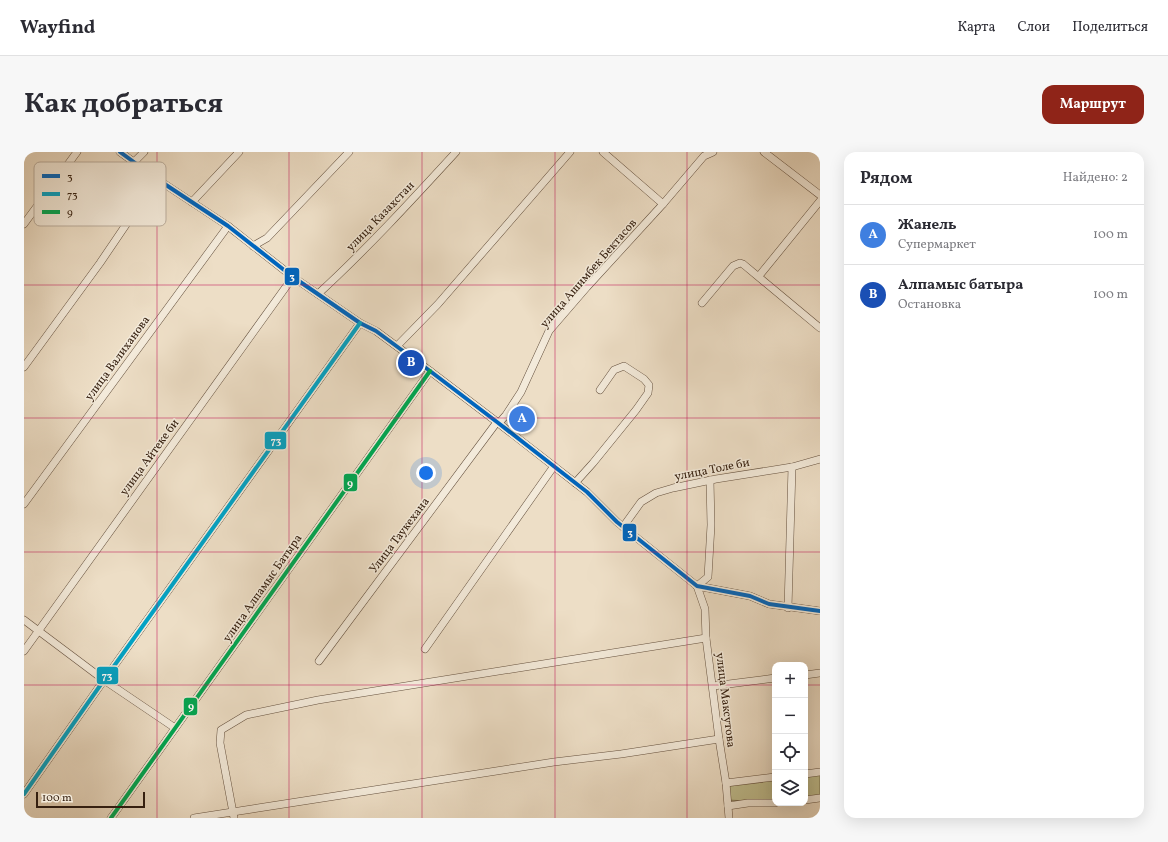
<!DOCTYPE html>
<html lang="ru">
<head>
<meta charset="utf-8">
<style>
	body { margin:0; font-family:Vollkorn,serif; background:#f7f7f7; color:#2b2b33 }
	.controls { position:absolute; right:12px; bottom:12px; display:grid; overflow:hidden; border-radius:8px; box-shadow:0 4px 16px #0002 }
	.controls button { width:36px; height:36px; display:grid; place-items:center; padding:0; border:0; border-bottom:1px solid #e1e1e2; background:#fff; color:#2b2b33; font:20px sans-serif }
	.scale { position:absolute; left:12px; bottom:10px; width:109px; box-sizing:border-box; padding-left:4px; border:2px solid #362010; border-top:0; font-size:11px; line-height:14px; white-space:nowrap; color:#362010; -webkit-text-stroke:3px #f3eada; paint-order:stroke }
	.you { position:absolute; left:402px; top:321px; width:14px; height:14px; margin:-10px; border:3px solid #fff; border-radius:50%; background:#1a73e8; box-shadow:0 0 0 6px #1a73e833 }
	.badge { display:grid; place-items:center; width:26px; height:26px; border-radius:50%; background:#8f2418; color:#fff; font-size:13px; font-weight:700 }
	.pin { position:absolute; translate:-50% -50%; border:2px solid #fff; box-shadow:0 1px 4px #0006 }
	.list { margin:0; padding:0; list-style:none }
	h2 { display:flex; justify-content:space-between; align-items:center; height:52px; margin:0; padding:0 16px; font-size:17px }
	h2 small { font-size:13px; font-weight:400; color:#7c7c81 }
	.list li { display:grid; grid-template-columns:26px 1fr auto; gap:12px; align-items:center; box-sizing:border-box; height:60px; padding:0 16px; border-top:1px solid #e1e1e2 }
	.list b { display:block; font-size:15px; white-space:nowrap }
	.list p { margin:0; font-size:13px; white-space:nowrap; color:#7c7c81 }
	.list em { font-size:13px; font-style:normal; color:#7c7c81 }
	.icon { flex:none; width:22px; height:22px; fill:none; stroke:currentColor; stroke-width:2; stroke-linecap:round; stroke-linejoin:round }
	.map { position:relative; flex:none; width:796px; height:666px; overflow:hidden; border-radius:12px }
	header { display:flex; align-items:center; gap:24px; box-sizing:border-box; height:56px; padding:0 20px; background:#fff; border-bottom:1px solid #e1e1e2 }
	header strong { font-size:19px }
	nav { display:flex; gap:22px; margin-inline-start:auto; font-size:14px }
	.intro { display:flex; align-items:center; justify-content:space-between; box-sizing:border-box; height:96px; padding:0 24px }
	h1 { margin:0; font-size:28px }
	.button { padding:10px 18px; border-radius:12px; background:#8f2418; color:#fff; font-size:14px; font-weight:700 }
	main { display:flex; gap:24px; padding:0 24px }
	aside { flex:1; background:#fff; border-radius:12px; box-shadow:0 4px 16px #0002 }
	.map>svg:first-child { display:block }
	.green { fill:#c0bf90; stroke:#7b7050 }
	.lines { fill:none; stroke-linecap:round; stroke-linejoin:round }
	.minor-casing { stroke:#64503e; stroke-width:8 }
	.minor { stroke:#f3eada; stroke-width:7 }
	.bus-1-casing { stroke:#f3eada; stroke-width:7 }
	.bus-2-casing { stroke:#f3eada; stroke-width:7 }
	.bus-3-casing { stroke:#f3eada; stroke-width:7 }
	.bus-1 { stroke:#0065bd; stroke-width:4 }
	.bus-2 { stroke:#03a2c4; stroke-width:4 }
	.bus-3 { stroke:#00a651; stroke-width:4 }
	.grid { fill:none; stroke:#c2185b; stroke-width:1; stroke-opacity:0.55 }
	.labels { text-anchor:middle; stroke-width:3; stroke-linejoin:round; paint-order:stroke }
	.street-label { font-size:12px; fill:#362010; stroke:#f3eada }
	.key { fill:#f3eada; stroke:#baad9d; stroke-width:1 }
	.key-label { font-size:11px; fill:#362010 }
	.line-badge { stroke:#f3eada; stroke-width:1.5 }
	.badge-label { font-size:11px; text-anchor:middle; font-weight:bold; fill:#fff }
</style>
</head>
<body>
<header>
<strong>Wayfind</strong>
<nav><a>Карта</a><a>Слои</a><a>Поделиться</a></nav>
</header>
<div class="intro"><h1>Как добраться</h1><a class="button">Маршрут</a></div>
<main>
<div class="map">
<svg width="796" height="666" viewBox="0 0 796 666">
	<rect width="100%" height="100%" fill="#eddec6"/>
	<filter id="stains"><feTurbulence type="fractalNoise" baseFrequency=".005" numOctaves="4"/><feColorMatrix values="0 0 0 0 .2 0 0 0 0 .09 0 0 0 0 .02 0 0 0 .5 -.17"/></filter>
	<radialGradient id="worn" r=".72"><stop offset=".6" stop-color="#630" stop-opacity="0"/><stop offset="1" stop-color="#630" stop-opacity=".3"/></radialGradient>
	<g class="green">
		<path d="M 796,618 L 796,646 L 781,648 L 781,620 Z"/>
		<path d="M 751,624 L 751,650 L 701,648 L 700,631 Z"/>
	</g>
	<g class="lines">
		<g class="minor-casing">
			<g id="minor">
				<path d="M 96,0 L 133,27 L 204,74 L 269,125 L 336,171 L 352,179 L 406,219 L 473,270 L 563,340 L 593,370 L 673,434 L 726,444 L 745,452 L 796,459"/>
				<path d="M 579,0 L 639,52"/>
				<path d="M 740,0 L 796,43"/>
				<path d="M 110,10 L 120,0"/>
				<path d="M 168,50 L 215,0"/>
				<path d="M 0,72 L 53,0"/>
				<path d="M 229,94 L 243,86 L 325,0"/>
				<path d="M 735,124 L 796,49"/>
				<path d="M 294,142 C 342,98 388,48 432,0"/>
				<path d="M 678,151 L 709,114 L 716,111 L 719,112 L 796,176"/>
				<path d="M 373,194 L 414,152 L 546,0"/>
				<path d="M 0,215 L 76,111 L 133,27"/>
				<path d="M 475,271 L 482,263 L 497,240 L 525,179 L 563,135 L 639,52 L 680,4 L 689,0"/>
				<path d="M 551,331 L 569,311 L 612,258 L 624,241 L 625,233 L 620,227 L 600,214 L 590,218 L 576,238"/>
				<path d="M 0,352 L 204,74"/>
				<path d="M 599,375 L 617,350 L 632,341 L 649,336 L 692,327 L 768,315 L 796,307"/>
				<path d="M 673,434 L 681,457 L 682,486 L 695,587 L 702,631 L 705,666"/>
				<path d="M 673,434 L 684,425 L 687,373 L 686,328"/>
				<path d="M 764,456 L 768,315"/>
				<path d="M 0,468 L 80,528 L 151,576"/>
				<path d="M 401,497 L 530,314"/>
				<path d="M 0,499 L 269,125"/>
				<path d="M 295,509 L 473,270"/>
				<path d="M 781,523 L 796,521"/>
				<path d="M 689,534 L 751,526"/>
				<path d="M 781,622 L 796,620"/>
				<path d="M 702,631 L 751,625"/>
				<path d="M 0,642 L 80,528 L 336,171"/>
				<path d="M 781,648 L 796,646"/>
				<path d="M 704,654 L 724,651 L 751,651"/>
				<path d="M 87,666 L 406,219"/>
				<path d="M 170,666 L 530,610 L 597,602 L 695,587"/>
				<path d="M 210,666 L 196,591 L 197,578 L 222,563 L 294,548 L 682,486"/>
			</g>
		</g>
		<use href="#minor" class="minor"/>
		<g class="bus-1-casing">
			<path id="bus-1" d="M 96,0 L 133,27 L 204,74 L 269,125 L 336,171 L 352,179 L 406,219 L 473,270 L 563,340 L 593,370 L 673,434 L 726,444 L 745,452 L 796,459"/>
		</g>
		<g class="bus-2-casing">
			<path id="bus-2" d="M 0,642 L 80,528 L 336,171"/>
		</g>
		<g class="bus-3-casing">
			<path id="bus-3" d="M 87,666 L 406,219"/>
		</g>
		<use href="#bus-1" class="bus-1"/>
		<use href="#bus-2" class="bus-2"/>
		<use href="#bus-3" class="bus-3"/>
	</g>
	<path class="grid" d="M 133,0 L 133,666M 265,0 L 265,666M 398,0 L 398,666M 531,0 L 531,666M 663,0 L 663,666M 0,133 L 796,133M 0,266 L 796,266M 0,400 L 796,400M 0,533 L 751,533M 781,533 L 796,533"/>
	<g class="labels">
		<g class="street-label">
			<text transform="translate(356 64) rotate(-46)" y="4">улица Казахстан</text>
			<text transform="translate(564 121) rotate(-49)" y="4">улица Ашимбек Бектасов</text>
			<text transform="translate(93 206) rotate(-54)" y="4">улица Валиханова</text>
			<text transform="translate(125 305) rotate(-54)" y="4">улица Айтеке би</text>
			<text transform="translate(688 317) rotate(-11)" y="4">улица Толе би</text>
			<text transform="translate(375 383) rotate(-53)" y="4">Улица Таукехана</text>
			<text transform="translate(238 436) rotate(-55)" y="4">улица Алпамыс Батыра</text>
			<text transform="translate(702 548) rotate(83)" y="4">улица Максутова</text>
		</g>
	</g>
	<rect x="10" y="10" width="132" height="64" rx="6" class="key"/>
	<rect x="18" y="22" width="18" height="4" fill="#0065bd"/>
	<rect x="18" y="40" width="18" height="4" fill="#03a2c4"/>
	<rect x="18" y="58" width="18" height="4" fill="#00a651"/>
	<g class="key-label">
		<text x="43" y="28">3</text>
		<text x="43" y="46">73</text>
		<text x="43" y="64">9</text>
	</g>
	<g class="line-badge">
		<rect x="260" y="115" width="16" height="19" rx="4" fill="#0065bd"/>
		<rect x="240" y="279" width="23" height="19" rx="4" fill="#03a2c4"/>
		<rect x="319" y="321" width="15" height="19" rx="4" fill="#00a651"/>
		<rect x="598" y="371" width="15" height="19" rx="4" fill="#0065bd"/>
		<rect x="72" y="514" width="23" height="19" rx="4" fill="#03a2c4"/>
		<rect x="159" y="545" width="15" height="19" rx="4" fill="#00a651"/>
	</g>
	<g class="badge-label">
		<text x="268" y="128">3</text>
		<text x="252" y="292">73</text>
		<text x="326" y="335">9</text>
		<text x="606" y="384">3</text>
		<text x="83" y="527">73</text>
		<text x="167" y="558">9</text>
	</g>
	<rect width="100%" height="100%" filter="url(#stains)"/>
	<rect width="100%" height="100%" fill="url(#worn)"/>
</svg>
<div class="controls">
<button>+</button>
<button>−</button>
<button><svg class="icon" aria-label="locate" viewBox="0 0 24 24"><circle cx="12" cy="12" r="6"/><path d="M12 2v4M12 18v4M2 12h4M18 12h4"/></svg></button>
<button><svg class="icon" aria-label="layers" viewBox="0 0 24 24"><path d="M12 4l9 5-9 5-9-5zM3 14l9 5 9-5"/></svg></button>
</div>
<div class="scale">100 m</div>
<div class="you"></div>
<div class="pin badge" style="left:498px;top:267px;background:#3f7fe0">A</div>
<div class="pin badge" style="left:387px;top:211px;background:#1a4fb4">B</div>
</div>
<aside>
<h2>Рядом<small>Найдено: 2</small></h2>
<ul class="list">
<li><span class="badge" style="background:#3f7fe0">A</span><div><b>Жанель</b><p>Супермаркет</p></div><em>100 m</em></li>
<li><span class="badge" style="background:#1a4fb4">B</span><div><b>Алпамыс батыра</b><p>Остановка</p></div><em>100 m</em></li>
</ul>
</aside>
</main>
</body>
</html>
